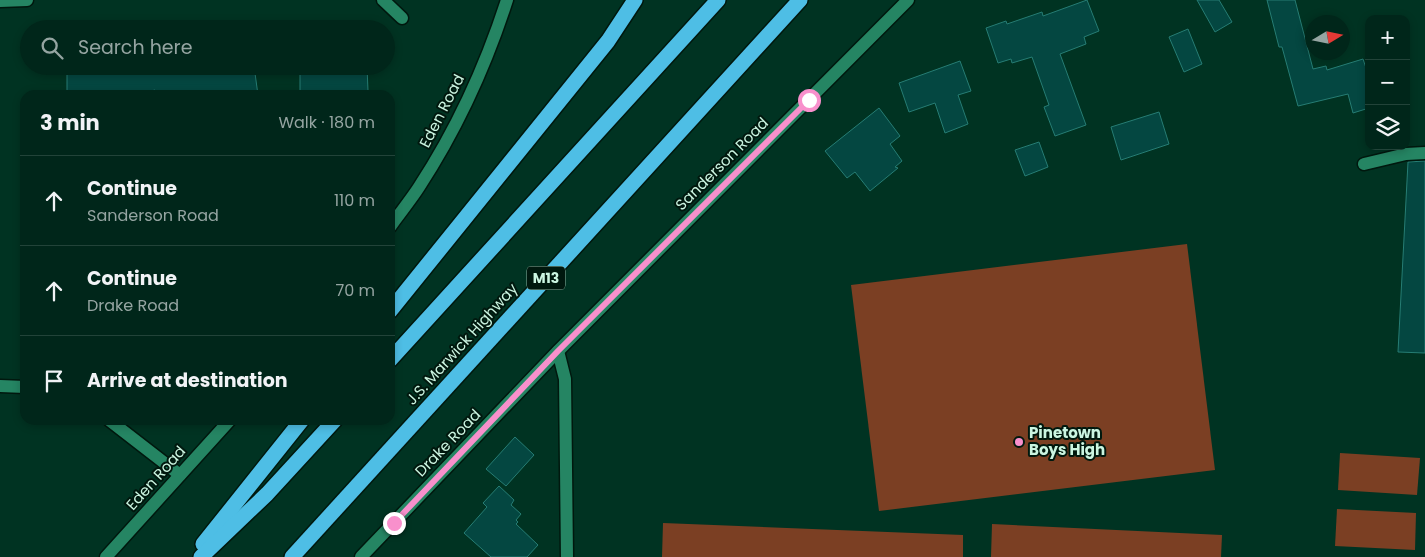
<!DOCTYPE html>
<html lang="en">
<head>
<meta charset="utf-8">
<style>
	body { margin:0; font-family:Poppins,sans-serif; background:#0e3227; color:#f1f3f6 }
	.controls { position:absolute; right:15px; top:15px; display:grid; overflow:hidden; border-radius:10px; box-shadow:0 2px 8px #0003 }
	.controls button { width:45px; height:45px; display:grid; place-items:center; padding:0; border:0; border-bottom:1px solid #224339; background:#00261a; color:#f1f3f6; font:25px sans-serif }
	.compass { position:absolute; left:1305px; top:15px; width:45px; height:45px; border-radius:50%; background:#00261a; box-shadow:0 2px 8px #0003; rotate:80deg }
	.stop { position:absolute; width:15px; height:15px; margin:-11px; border:4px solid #f890cc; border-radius:50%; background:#fff }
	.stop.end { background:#f890cc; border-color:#fff; box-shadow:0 1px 5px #0008 }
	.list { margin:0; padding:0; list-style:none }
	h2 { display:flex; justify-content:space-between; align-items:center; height:65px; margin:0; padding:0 20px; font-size:21px }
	h2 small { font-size:16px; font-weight:400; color:#95a5a2 }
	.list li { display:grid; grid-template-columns:32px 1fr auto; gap:15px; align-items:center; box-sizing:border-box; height:90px; padding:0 20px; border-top:1px solid #224339 }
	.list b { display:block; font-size:19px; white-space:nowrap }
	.list p { margin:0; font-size:16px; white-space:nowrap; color:#95a5a2 }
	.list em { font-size:16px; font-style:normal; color:#95a5a2 }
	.icon { flex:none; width:28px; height:28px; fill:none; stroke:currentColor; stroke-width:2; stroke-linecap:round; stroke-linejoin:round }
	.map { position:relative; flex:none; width:1425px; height:557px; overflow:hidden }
	.search { position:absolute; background:#00261a; box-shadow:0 2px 8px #0003; left:20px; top:20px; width:375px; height:55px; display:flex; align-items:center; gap:12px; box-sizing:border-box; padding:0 18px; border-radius:28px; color:#95a5a2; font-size:19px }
	.panel { position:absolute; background:#00261a; box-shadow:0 2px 8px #0003; left:20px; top:90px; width:375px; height:335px; border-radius:15px }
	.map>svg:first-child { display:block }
	.green { fill:#7b3f23 }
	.building { fill:#044741; stroke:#267d74 }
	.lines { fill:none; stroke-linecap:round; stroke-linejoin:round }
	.service-casing { stroke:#00180e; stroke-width:15 }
	.minor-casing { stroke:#00180e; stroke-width:15 }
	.motorway-casing { stroke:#00180e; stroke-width:18 }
	.service { stroke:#258563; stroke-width:12 }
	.minor { stroke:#258563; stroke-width:12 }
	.motorway { stroke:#4ebee5; stroke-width:15 }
	.route { stroke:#f890cc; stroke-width:6 }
	.poi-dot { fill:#f890cc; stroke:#00180e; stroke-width:2 }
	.labels { text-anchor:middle; stroke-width:4; stroke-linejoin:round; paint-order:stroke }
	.shield { fill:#00180e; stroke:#8eb3a2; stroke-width:1 }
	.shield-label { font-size:14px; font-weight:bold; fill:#cbf5e1 }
	.street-label { font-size:15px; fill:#cbf5e1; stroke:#00180e }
	.poi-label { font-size:15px; font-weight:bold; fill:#cbf5e1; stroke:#00180e; text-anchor:start }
</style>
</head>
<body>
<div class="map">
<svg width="1425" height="557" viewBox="0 0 1425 557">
	<rect width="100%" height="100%" fill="#032"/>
	<g class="green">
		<path d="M 1187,244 L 1215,470 L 879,511 L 851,285 Z"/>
		<path d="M 1340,453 L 1420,458 L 1417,495 L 1338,490 Z"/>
		<path d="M 1337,509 L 1416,513 L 1415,550 L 1335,546 Z"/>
		<path d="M 663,523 L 963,535 L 963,557 L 662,557 Z"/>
		<path d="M 992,524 L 1222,535 L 1221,557 L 991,557 Z"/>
	</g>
	<g class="building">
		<path d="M 1087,0 L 1099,31 L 1084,37 L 1086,44 L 1060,54 L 1086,125 L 1055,136 L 1044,107 L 1049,105 L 1032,57 L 1012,63 L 1011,59 L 998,63 L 986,28 L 1006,21 L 1007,24 L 1042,12 L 1043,16 Z"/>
		<path d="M 1197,0 L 1219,0 L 1232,22 L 1215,32 Z"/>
		<path d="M 1267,0 L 1295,0 L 1313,69 L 1326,66 L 1327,70 L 1363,59 L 1369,77 L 1369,108 L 1353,113 L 1348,94 L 1298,106 L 1282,47 L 1279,47 Z"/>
		<path d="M 1188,29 L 1202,64 L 1184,72 L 1169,37 Z"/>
		<path d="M 960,61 L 971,91 L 958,95 L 968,124 L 945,133 L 935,103 L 909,112 L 899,83 Z"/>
		<path d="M 67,66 L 254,66 L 258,95 L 157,95 L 155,90 L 135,95 L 67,95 Z"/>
		<path d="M 300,66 L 367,66 L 368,91 L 300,93 Z"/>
		<path d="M 879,108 L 900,136 L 890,144 L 902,161 L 895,167 L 898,168 L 870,191 L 855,172 L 847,178 L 825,151 Z"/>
		<path d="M 1159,112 L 1169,144 L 1121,160 L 1111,127 Z"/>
		<path d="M 1039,142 L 1048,167 L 1025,176 L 1015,150 Z"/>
		<path d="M 1425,161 L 1425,353 L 1398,352 L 1408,162 Z"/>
		<path d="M 515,437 L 534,455 L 506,486 L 486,469 Z"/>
		<path d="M 499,486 L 514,500 L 511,505 L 521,514 L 516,520 L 518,522 L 516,524 L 538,545 L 527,557 L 491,557 L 464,533 L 487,507 L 483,503 Z"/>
	</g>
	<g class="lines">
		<g class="service-casing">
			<path id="service" d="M 1364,164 L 1406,154 L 1425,153"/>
		</g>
		<g class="minor-casing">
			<g id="minor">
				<path d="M 383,0 L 402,18"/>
				<path d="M 0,1 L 27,0"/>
				<path d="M 390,227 C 399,214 410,201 419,187 C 457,129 486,65 507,0"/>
				<path d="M 558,351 L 565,379 L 567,557"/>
				<path d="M 0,386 L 25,387"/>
				<path d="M 109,420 L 180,475"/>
				<path d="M 106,557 L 230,420"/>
				<path d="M 361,557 L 558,351 L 908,0"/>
			</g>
		</g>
		<g class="motorway-casing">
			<g id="motorway">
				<path d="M 390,311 L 608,41 L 635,0"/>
				<path d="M 390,360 L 718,0"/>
				<path d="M 203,544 L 302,420"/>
				<path d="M 201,557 L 267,494 L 335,420"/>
				<path d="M 292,557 L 800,0"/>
			</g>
		</g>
		<use href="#service" class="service"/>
		<use href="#minor" class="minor"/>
		<use href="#motorway" class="motorway"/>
	</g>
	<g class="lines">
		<path class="route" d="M 394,523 L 558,351 L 809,100"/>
	</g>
	<circle class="poi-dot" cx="1019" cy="442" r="5"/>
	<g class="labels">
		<rect class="shield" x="527" y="266.5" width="38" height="23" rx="4"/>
		<g class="shield-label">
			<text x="546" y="283">M13</text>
		</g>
		<g class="street-label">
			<text transform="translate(442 111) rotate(-63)" y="5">Eden Road</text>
			<text transform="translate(722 164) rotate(-45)" y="5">Sanderson Road</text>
			<text transform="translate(462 344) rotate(-48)" y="5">J.S. Marwick Highway</text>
			<text transform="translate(448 443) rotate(-46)" y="5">Drake Road</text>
			<text transform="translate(156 478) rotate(-48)" y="5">Eden Road</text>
		</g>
		<g class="poi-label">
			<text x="1029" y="438">Pinetown<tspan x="1029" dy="17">Boys High</tspan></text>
		</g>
	</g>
</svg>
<div class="controls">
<button>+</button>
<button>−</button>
<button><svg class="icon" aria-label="layers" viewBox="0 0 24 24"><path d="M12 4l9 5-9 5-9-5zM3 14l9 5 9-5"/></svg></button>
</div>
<svg class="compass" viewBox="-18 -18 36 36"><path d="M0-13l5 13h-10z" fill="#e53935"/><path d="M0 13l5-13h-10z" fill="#95a5a2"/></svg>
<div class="stop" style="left:809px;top:100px"></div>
<div class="stop end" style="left:394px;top:523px"></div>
<div class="search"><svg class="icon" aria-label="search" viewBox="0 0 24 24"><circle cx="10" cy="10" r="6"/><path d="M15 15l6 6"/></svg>Search here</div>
<section class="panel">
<h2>3 min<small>Walk · 180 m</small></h2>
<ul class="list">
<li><svg class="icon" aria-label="ahead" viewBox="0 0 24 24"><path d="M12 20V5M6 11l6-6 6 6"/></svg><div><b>Continue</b><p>Sanderson Road</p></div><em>110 m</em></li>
<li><svg class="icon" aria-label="ahead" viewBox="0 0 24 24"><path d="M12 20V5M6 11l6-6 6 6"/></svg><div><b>Continue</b><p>Drake Road</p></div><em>70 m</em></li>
<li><svg class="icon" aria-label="arrive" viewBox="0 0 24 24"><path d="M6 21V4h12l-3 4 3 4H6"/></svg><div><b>Arrive at destination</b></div></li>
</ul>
</section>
</div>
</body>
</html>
